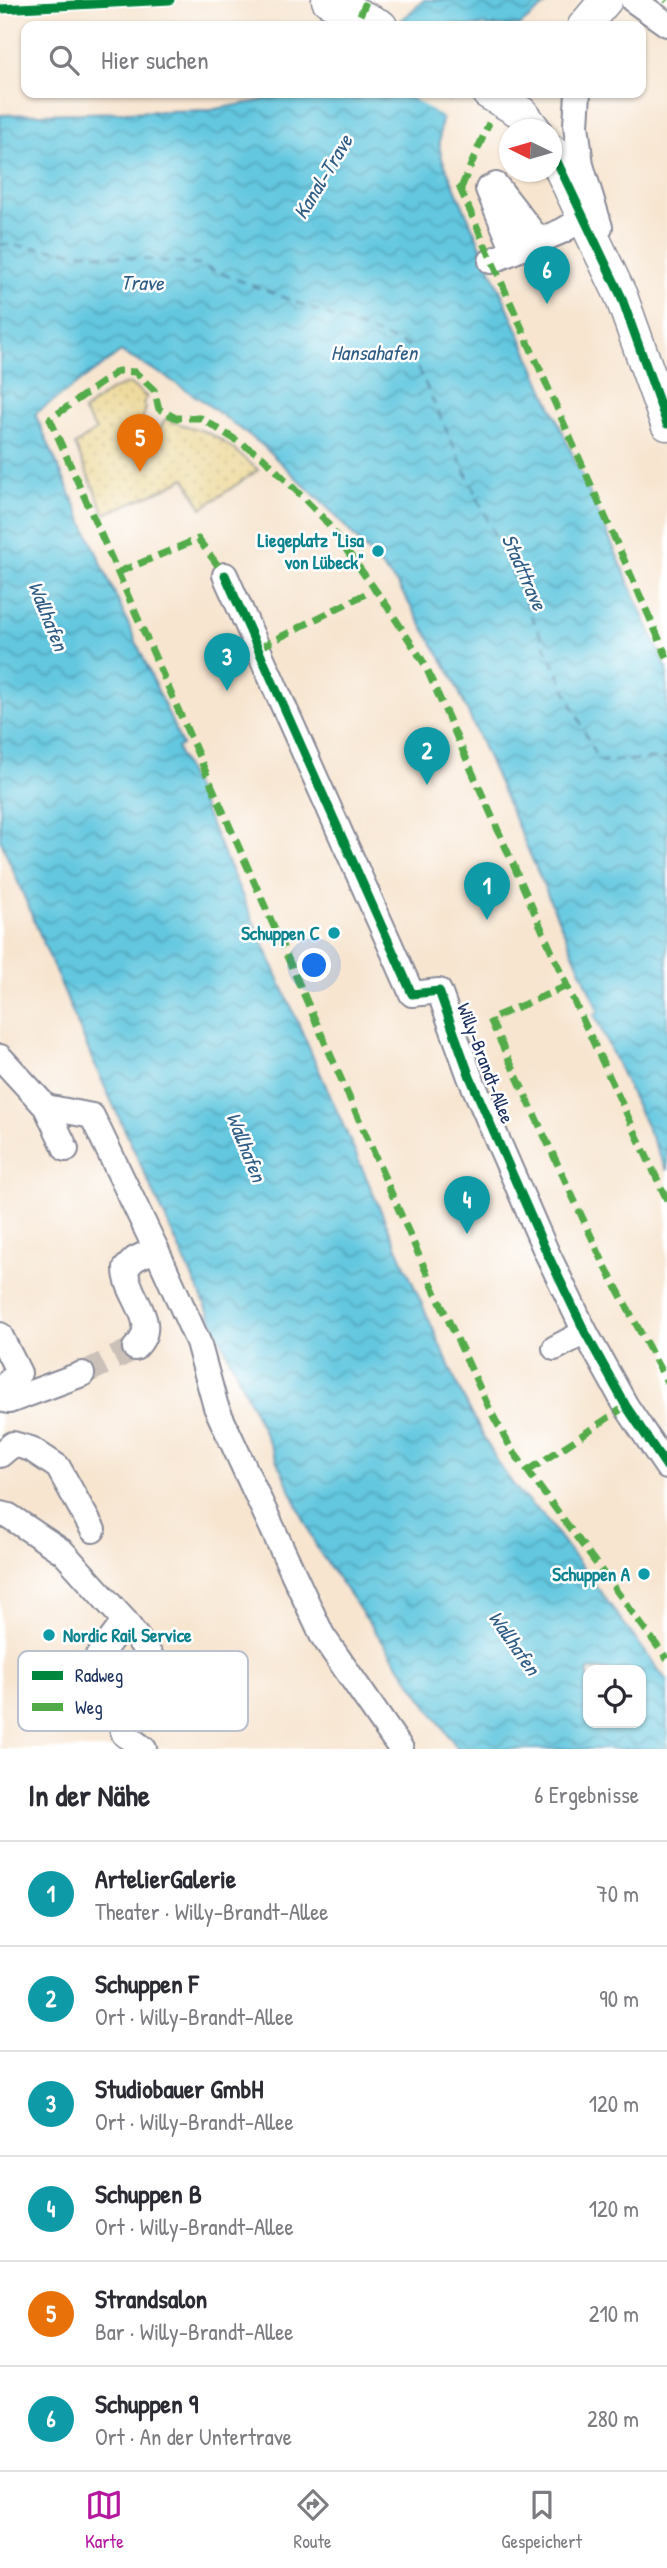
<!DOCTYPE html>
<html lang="de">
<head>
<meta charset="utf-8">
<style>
	body { margin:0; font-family:"Patrick Hand",sans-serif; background:#f2f2f3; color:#2b2b33 }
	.controls { position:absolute; right:21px; bottom:21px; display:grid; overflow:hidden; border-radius:14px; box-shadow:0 2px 5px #0004 }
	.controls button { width:63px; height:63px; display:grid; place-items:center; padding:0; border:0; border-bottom:2px solid #e1e1e2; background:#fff; color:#2b2b33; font:35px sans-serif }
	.compass { position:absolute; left:499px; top:119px; width:63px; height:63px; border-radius:50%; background:#fff; box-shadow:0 2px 5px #0004; rotate:275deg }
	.you { position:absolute; left:315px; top:966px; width:24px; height:24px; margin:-18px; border:5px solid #fff; border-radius:50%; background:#1a73e8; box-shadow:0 0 0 10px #1a73e833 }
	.badge { display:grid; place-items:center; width:46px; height:46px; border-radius:50%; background:#b5179e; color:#fff; font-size:23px; font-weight:700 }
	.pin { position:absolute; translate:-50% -58px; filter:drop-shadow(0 2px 4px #0008) }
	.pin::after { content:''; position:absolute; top:37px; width:24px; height:21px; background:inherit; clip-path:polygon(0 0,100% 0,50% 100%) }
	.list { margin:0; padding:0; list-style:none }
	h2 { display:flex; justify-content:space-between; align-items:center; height:91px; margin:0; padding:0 28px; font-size:30px }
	h2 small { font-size:23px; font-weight:400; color:#7c7c81 }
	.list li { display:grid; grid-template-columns:46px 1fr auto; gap:21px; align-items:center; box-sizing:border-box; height:105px; padding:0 28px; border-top:2px solid #e1e1e2 }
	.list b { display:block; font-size:26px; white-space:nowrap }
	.list p { margin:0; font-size:23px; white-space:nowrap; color:#7c7c81 }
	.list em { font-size:23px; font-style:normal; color:#7c7c81 }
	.icon { flex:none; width:38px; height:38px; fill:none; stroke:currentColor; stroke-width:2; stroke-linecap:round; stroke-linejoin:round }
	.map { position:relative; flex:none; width:667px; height:1749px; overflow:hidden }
	.search { position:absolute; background:#fff; box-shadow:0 2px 5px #0004; left:21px; right:21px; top:21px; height:77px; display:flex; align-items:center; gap:18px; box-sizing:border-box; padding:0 24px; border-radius:14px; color:#7c7c81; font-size:26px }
	.sheet { height:721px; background:#fff }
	nav { display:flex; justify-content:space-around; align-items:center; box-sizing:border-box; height:98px; border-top:2px solid #e1e1e2; background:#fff; font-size:19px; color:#7c7c81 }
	nav a { display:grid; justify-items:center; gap:4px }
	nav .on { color:#b5179e }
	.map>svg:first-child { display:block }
	.sand { fill:url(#sand-dots); stroke:#84847e; stroke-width:2 }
	.water { fill:url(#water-waves); stroke:#3e7b9e; stroke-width:2; fill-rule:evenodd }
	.pier { fill:#f7e5d0 }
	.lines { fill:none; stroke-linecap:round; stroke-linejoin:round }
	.ferry { stroke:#305d85; stroke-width:2; stroke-dasharray:9 7; stroke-linecap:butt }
	.minor-tunnel { stroke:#cbc1b9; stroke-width:24; stroke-dasharray:24 12; stroke-linecap:butt }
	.minor-casing { stroke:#898a97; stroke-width:28 }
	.major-casing { stroke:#898a97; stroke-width:35 }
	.minor { stroke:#fff; stroke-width:24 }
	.major { stroke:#fff; stroke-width:32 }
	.quiet { stroke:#52ab49; stroke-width:7; stroke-dasharray:14 7; stroke-linecap:butt }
	.cycleway-casing { stroke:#fff; stroke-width:13 }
	.cycleway { stroke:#00873e; stroke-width:9 }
	.culture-dot { fill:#0f9aa8; stroke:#fff; stroke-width:2.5 }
	.labels { text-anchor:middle; stroke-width:5; stroke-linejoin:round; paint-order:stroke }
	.culture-label { font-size:19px; font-weight:bold; fill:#0d838f; stroke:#fff; text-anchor:end }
	.street-label { font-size:19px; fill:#1b2f5e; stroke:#fff }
	.water-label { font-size:21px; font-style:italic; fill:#305d85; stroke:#fff }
	.key { fill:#fff; stroke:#bbc1cf; stroke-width:2 }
	.key-label { font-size:19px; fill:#1b2f5e }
</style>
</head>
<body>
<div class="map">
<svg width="667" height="1749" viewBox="0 0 667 1749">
	<defs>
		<pattern id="sand-dots" width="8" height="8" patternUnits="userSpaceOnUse" patternTransform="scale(1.75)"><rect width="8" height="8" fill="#eeda9e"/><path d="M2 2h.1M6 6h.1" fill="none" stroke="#ccbb8a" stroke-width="1.8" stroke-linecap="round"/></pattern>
		<pattern id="water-waves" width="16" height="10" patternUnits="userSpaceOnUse" patternTransform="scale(1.75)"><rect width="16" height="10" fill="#62c7df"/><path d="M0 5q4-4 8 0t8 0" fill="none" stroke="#50a2b8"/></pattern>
	</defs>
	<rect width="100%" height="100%" fill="#fff"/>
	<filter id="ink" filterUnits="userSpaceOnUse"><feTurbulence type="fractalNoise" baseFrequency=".0143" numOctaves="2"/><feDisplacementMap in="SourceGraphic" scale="14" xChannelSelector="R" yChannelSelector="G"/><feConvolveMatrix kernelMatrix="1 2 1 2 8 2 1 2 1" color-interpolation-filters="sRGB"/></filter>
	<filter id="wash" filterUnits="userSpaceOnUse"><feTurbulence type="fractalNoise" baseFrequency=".00686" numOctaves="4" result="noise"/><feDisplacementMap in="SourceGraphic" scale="28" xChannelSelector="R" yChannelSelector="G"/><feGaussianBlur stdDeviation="1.57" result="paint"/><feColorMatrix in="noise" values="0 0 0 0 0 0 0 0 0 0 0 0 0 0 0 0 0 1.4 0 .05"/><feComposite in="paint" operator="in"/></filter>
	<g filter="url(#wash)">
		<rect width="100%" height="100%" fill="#f7e5d0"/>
		<path class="sand" d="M 130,384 L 147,397 L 143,403 L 146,409 L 140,424 L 158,433 L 165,419 C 178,425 190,426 203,431 C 224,439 241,456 258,470 L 202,508 L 185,478 L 166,488 L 105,514 L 75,445 L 96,430 L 83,411 C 98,400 112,386 130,384 Z"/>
		<g class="water">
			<path d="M 424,0 L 552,0 L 519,26 L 395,26 Z"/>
			<path d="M 284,93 L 452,93 C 442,112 437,134 441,156 L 667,669 L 667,1171 L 594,1014 L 599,1012 L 452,676 L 398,585 L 333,513 L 262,445 L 203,401 L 163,375 L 121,352 L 35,414 L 182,745 L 177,748 L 462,1395 C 484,1436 505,1486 542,1514 L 667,1681 L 667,1749 L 458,1749 L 318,1550 L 93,1061 L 0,839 L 0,115 L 210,110 L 260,101 ZM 588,1670 L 641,1670 L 641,1723 L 588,1723 Z"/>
		</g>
		<path class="pier" d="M 405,93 L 437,93 L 451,103 L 446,120 Z"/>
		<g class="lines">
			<path class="ferry" d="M 0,244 L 200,265 L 408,346 L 598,761 L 667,759"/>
		</g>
	</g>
	<g filter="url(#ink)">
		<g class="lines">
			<path class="minor-tunnel" d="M 82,1374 L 135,1348"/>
			<g class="minor-casing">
				<g id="minor">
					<path d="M 633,0 L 667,24"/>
					<path d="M 578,93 L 576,125 L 581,165 L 600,227"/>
					<path d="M 514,251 L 488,189 L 496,185 L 538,239"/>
					<path d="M 491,261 L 562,231 L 584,218"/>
					<path d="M 225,575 L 412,994 L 439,991 L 470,1077 L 546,1251 L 585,1332 L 626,1406 L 667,1467"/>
					<path d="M 0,1057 L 46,1107 L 92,1116 L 156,1249"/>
					<path d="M 46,1107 L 66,1149"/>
					<path d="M 0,1335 L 19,1373 L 0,1389"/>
					<path d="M 135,1348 C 163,1322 125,1297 126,1268 L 135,1259 L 156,1249 L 198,1342 L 216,1407 L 322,1635 L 401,1749"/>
					<path d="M 555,1348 L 585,1332"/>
					<path d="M 0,1399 L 9,1401 L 82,1374"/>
					<path d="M 0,1455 L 13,1444 L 31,1449 L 58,1467 L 93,1530"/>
					<path d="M 0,1514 L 9,1516 L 63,1552 L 125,1621 L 188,1708"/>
					<path d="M 125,1621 L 85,1674 L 119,1720 L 124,1734 L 144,1749"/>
				</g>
			</g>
			<g class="major-casing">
				<g id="major">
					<path d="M 328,0 L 381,26"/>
					<path d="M 584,26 L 606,0"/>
					<path d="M 488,93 L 522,113 L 535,130"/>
					<path d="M 552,151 L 621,296 L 667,424"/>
				</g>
			</g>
			<use href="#minor" class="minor"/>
			<use href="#major" class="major"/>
			<g class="quiet">
				<path d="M 666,0 L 667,1"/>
				<path d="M 360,15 L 367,0"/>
				<path d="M 459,186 L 667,657"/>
				<path d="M 461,188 L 489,123"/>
				<path d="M 119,572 L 198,539 L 225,575"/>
				<path d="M 259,648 L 375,589"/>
				<path d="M 567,986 L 490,1019 L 604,1264 L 667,1382"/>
				<path d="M 667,1200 L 567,986 L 424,663 L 387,606 L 324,519 L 263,457 L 201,418 L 176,418 L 159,409 L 154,390 L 135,372 L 118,371 L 50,419 L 432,1285 L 491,1412 L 512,1450 L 667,1659"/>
				<path d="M 528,1471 L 626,1406"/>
			</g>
			<g class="cycleway-casing">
				<g id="cycleway">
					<path d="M 0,9 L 170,0"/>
					<path d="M 552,151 L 621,296 L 667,424"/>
					<path d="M 225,575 L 412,994 L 439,991 L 470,1077 L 546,1251 L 585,1332 L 626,1406 L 667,1467"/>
				</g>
			</g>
			<use href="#cycleway" class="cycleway"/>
		</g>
	</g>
	<g class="culture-dot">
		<circle cx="378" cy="551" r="7"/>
		<circle cx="334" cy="933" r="7"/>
		<circle cx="644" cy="1574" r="7"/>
		<circle cx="49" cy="1635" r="7"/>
	</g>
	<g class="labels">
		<g class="culture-label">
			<text x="364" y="547">Liegeplatz "Lisa<tspan x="364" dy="22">von Lübeck"</tspan></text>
			<text x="320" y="940">Schuppen C</text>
			<text x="630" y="1581">Schuppen A</text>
			<text x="63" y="1642" text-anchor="start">Nordic Rail Service</text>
		</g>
		<g class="street-label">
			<text transform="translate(486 1063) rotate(69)" y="7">Willy-Brandt-Allee</text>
		</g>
		<g class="water-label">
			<text transform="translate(323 177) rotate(-59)" y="7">Kanal-Trave</text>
			<text transform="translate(142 283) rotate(1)" y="7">Trave</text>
			<text x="374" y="360">Hansahafen</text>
			<text transform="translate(524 572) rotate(66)" y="7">Stadttrave</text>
			<text transform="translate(48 616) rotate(68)" y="7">Wallhafen</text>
			<text transform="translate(246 1147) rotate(68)" y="7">Wallhafen</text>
			<text transform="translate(514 1643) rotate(55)" y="7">Wallhafen</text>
		</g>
	</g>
	<rect x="18" y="1651" width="230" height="80" rx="10" class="key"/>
	<rect x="32" y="1671" width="31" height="9" fill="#00873e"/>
	<rect x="32" y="1703" width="31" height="8" fill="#52ab49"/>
	<g class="key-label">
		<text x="75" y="1682">Radweg</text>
		<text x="75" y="1714">Weg</text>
	</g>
</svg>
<div class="controls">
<button><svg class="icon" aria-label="locate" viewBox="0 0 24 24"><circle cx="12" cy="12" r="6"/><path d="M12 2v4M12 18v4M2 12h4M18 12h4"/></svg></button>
</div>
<svg class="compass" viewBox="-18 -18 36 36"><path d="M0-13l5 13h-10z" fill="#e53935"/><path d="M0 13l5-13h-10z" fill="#7c7c81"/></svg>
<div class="you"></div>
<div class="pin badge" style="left:487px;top:920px;background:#0f9aa8">1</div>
<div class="pin badge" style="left:427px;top:785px;background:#0f9aa8">2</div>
<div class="pin badge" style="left:227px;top:691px;background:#0f9aa8">3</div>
<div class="pin badge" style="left:467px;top:1234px;background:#0f9aa8">4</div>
<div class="pin badge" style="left:140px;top:472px;background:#e8710a">5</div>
<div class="pin badge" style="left:547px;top:304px;background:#0f9aa8">6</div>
<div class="search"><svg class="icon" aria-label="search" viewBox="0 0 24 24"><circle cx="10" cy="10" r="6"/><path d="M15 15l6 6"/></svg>Hier suchen</div>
</div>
<section class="sheet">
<h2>In der Nähe<small>6 Ergebnisse</small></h2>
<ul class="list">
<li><span class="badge" style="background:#0f9aa8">1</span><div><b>ArtelierGalerie</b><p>Theater · Willy-Brandt-Allee</p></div><em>70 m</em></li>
<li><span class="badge" style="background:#0f9aa8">2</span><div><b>Schuppen F</b><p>Ort · Willy-Brandt-Allee</p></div><em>90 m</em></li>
<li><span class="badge" style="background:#0f9aa8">3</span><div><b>Studiobauer GmbH</b><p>Ort · Willy-Brandt-Allee</p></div><em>120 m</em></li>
<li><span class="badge" style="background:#0f9aa8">4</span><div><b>Schuppen B</b><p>Ort · Willy-Brandt-Allee</p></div><em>120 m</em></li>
<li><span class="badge" style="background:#e8710a">5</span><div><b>Strandsalon</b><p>Bar · Willy-Brandt-Allee</p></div><em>210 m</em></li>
<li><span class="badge" style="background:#0f9aa8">6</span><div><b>Schuppen 9</b><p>Ort · An der Untertrave</p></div><em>280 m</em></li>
</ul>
</section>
<nav>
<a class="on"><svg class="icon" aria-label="map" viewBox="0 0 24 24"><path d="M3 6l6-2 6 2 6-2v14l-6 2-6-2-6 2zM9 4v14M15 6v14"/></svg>Karte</a>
<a><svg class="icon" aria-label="directions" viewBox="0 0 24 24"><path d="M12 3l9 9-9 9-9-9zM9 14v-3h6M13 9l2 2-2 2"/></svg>Route</a>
<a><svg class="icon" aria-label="saved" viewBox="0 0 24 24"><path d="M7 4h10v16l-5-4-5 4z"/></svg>Gespeichert</a>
</nav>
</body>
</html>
